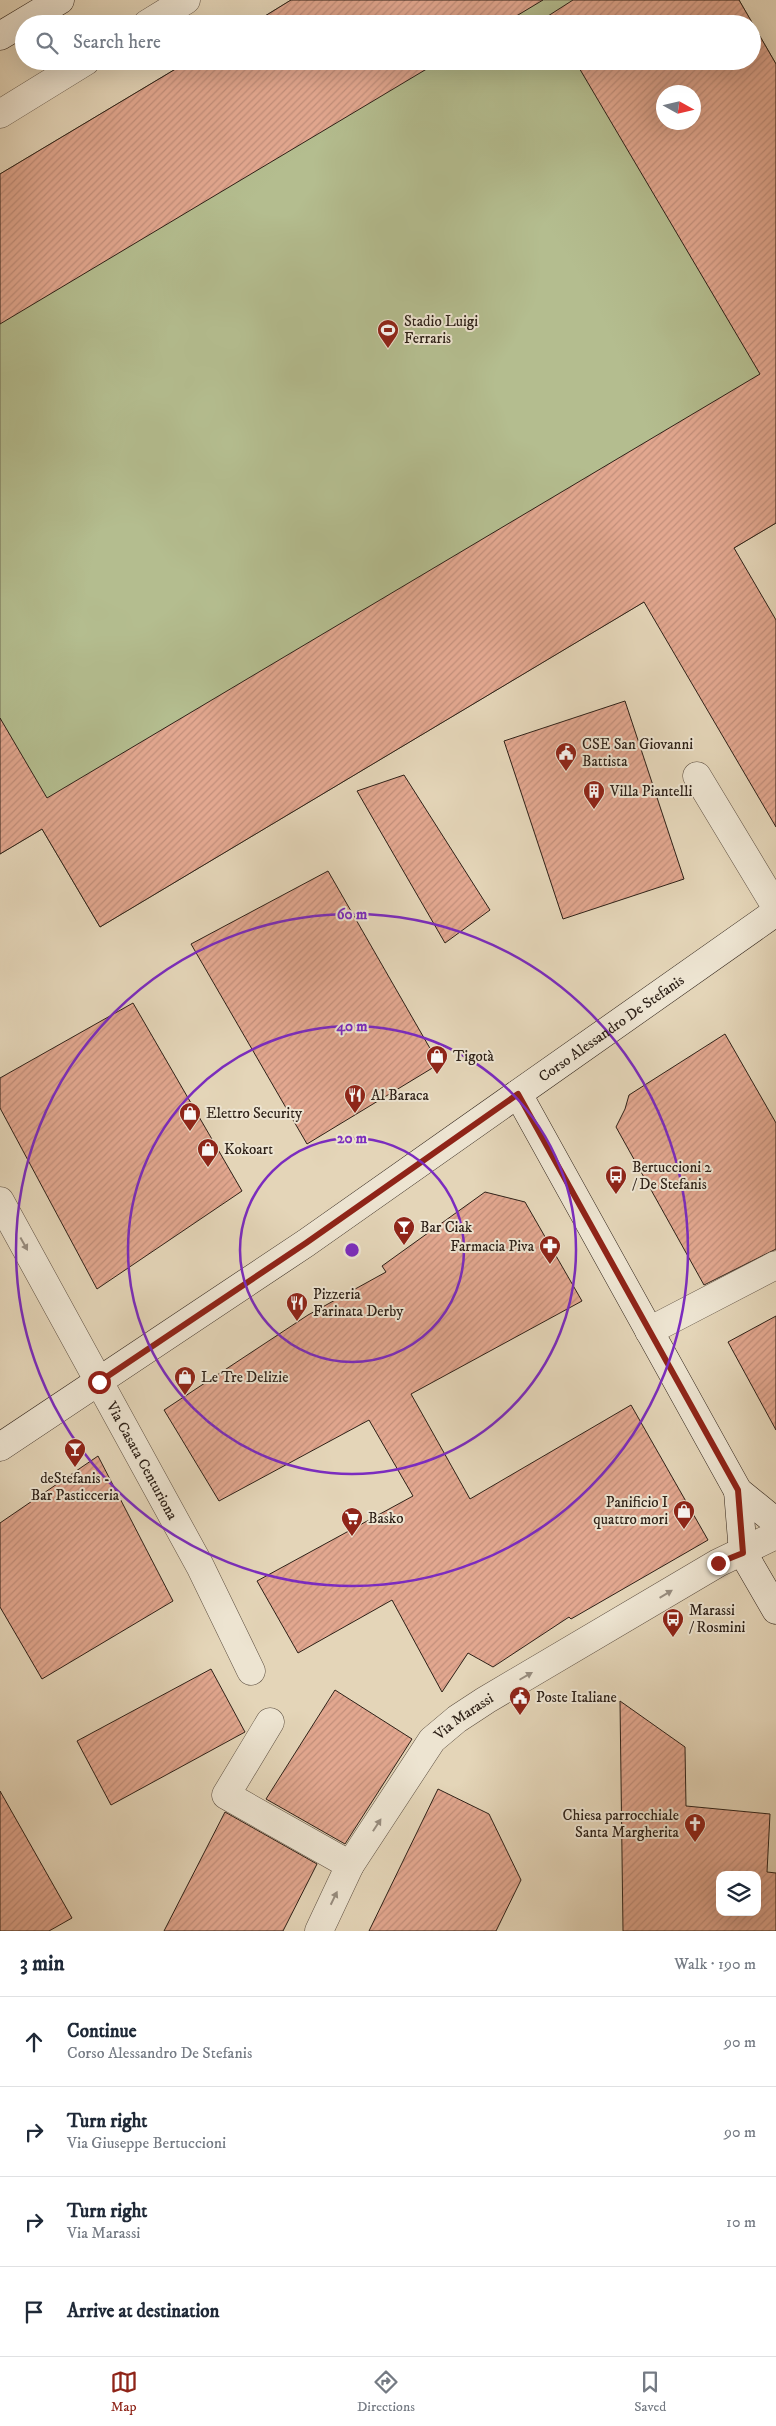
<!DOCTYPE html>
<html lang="en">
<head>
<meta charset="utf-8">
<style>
	body { margin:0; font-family:"IM FELL DW Pica",serif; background:#f2f2f3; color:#1f2937 }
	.controls { position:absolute; right:15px; bottom:15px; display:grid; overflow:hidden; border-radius:10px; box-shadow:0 5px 20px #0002 }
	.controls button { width:45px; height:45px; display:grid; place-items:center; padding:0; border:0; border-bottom:1px solid #e0e1e3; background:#fff; color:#1f2937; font:25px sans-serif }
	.compass { position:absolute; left:656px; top:85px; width:45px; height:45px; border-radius:50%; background:#fff; box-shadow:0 5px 20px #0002; rotate:98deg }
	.stop { position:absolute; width:15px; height:15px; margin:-11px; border:4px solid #8f2418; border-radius:50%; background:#fff }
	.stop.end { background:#8f2418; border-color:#fff; box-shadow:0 1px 5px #0008 }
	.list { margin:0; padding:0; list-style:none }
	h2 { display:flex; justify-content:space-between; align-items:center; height:65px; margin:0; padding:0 20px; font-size:21px }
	h2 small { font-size:16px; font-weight:400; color:#747a83 }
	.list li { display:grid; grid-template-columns:32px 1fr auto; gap:15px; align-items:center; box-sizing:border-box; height:90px; padding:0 20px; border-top:1px solid #e0e1e3 }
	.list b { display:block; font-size:19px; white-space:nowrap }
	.list p { margin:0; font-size:16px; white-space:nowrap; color:#747a83 }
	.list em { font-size:16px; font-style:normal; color:#747a83 }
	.icon { flex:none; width:28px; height:28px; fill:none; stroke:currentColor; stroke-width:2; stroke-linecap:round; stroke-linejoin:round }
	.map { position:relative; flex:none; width:776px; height:1931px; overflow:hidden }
	.search { position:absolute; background:#fff; box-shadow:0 5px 20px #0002; left:15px; right:15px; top:15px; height:55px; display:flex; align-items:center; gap:12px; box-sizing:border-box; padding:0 18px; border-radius:28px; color:#747a83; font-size:19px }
	.sheet { height:425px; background:#fff }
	nav { display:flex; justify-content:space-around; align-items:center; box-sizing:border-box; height:70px; border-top:1px solid #e0e1e3; background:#fff; font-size:14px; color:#747a83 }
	nav a { display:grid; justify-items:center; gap:2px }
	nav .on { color:#8f2418 }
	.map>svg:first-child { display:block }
	.grass { fill:#b4bd8f; stroke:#716f54; fill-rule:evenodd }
	.building { fill:url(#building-hatch); stroke:#2e2118; fill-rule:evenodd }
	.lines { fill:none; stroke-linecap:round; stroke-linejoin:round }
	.street-casing { stroke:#5c4e40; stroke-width:29 }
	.secondary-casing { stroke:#2e2118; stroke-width:29 }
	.street { stroke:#ede4d1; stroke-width:28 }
	.secondary { stroke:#ede4d1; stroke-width:28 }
	.oneway { fill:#978c7e }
	.route { stroke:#8f2418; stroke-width:6 }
	.ring { fill:none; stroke:#7b2cbf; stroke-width:2.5 }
	.labels { text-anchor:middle; stroke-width:4; stroke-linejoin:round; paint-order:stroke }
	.poi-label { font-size:15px; fill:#2e2118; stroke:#ede4d1; text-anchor:start }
	.street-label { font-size:15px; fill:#2e2118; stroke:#ede4d1 }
	.centre { fill:#7b2cbf; stroke:#ede4d1; stroke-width:2.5 }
	.ring-label { font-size:15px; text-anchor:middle; font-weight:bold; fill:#7b2cbf; stroke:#ede4d1; stroke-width:4; stroke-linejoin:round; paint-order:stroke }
</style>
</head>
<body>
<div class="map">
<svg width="776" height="1931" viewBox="0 0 776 1931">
	<defs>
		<pattern id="building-hatch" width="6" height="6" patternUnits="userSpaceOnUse" patternTransform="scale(1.25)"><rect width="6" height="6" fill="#e2a78f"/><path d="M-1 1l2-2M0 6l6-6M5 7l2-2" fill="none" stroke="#c28f7b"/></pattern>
	</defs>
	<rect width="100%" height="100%" fill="#e4d5b8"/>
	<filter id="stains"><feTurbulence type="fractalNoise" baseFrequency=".004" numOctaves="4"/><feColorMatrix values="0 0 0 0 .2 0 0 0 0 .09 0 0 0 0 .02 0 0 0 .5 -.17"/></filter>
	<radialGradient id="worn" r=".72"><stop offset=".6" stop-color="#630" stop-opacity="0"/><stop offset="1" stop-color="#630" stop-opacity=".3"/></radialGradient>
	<path class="grass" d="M 291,0 L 739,0 L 776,64 L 776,523 L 100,927 L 42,829 L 0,854 L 0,174 L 189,61 L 752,61 L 752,24 L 252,24 ZM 664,92 L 694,92 L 694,122 L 664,122 Z"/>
	<g class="building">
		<path d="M 291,0 L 543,0 L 503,24 L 252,24 Z"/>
		<path d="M 573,0 L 739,0 L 776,64 L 776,523 L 734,548 L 776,620 L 776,827 L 644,602 L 100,927 L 42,829 L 0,854 L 0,718 L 47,798 L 760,374 L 575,61 L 752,61 L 752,24 L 553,24 L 548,16 ZM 664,92 L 694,92 L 694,122 L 664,122 Z"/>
		<path d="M 189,61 L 440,61 L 0,324 L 0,174 Z"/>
		<path d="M 625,701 L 684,879 L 563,919 L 504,741 Z"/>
		<path d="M 404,775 L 490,910 L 445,943 L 357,791 Z"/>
		<path d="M 328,871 L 439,1064 L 307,1144 L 191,944 Z"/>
		<path d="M 133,1003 L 242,1191 L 97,1289 L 0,1108 L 0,1078 Z"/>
		<path d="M 725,1034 L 776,1123 L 776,1249 L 704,1285 L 616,1127 L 625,1109 L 629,1095 Z"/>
		<path d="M 485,1192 L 525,1202 L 582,1301 L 411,1394 L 470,1499 L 631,1405 L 708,1540 L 571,1619 L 569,1617 L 493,1667 L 468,1653 L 442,1692 L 392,1600 L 298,1653 L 257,1581 L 413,1496 L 369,1420 L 219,1501 L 164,1410 L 308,1315 L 386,1272 L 382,1266 Z"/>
		<path d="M 776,1316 L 776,1430 L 728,1342 Z"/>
		<path d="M 98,1456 L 173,1601 L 42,1679 L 0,1607 L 0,1523 Z"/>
		<path d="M 211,1669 L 245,1732 L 111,1805 L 77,1741 Z"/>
		<path d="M 335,1690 L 412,1739 L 345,1844 L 266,1799 Z"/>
		<path d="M 620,1701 L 685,1747 L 686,1806 L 770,1814 L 767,1872 L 776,1873 L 776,1931 L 623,1931 ZM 720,1875 L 757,1875 L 757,1912 L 720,1912 Z"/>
		<path d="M 438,1789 L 489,1814 L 521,1880 L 496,1931 L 369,1931 Z"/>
		<path d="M 0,1791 L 72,1918 L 49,1931 L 0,1931 Z"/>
		<path d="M 225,1812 L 317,1864 L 283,1931 L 164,1931 Z"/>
	</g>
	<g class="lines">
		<g class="street-casing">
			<g id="street">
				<path d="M 147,24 L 186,0"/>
				<path d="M 0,114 L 86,61"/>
				<path d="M 697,776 L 776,907"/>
				<path id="s1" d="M 0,1201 L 200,1566 L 251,1671"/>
				<path d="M 649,1331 L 776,1265"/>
				<path d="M 270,1722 L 226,1795 L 350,1865"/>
				<path id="s2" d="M 319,1931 L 350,1865 L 432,1740 L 457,1719 L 486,1700 L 718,1563 L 776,1535"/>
			</g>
		</g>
		<g class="secondary-casing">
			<g id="secondary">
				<path d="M 0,36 L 60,0"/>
				<path d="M 518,1094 L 738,1491 L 776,1522"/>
				<path id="s3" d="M 0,1447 L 306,1243 L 776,912"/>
				<path d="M 738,1491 L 743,1553 L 776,1610"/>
			</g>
		</g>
		<use href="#street" class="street"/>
		<use href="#secondary" class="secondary"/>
	</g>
	<defs><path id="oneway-solid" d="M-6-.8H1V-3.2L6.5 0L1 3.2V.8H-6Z" transform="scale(1.25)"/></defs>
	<g class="oneway">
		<use href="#oneway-solid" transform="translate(24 1244) rotate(61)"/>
		<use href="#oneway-solid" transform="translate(666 1594) rotate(-31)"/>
		<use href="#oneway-solid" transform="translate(526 1676) rotate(-30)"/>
		<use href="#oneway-solid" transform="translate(377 1825) rotate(-57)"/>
		<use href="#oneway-solid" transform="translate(334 1898) rotate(-64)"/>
	</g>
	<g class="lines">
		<path class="route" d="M 99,1382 L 306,1243 L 518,1094 L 738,1490 L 743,1553 L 718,1563"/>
	</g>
	<g class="ring">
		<circle cx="352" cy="1250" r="112"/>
		<circle cx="352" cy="1250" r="224"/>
		<circle cx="352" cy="1250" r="336"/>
	</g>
	<defs>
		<g id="stadium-pin" transform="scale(1.125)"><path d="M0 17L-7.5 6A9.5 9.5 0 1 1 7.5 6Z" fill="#8f2418" stroke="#ede4d1"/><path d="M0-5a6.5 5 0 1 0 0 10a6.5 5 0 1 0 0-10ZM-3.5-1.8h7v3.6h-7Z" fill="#fff"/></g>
		<g id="civic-pin" transform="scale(1.125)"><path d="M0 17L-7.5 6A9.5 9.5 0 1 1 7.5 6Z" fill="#8f2418" stroke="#ede4d1"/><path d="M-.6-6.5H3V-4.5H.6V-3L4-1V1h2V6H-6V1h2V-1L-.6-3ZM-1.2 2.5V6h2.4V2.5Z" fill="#fff"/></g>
		<g id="building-pin" transform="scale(1.125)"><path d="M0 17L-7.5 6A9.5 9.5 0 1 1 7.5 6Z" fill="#8f2418" stroke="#ede4d1"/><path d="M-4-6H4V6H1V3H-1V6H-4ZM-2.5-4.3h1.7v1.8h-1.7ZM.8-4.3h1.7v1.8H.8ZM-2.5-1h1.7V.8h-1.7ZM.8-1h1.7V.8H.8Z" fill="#fff"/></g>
		<g id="shop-pin" transform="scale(1.125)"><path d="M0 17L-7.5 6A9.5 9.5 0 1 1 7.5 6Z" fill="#8f2418" stroke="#ede4d1"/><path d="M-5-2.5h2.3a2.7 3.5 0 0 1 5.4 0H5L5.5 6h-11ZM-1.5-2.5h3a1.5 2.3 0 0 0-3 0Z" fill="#fff"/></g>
		<g id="restaurant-pin" transform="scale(1.125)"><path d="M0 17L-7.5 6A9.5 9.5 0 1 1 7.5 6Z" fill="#8f2418" stroke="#ede4d1"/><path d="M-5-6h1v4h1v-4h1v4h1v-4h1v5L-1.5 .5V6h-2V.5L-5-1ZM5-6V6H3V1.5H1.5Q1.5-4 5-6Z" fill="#fff"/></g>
		<g id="bus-pin" transform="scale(1.125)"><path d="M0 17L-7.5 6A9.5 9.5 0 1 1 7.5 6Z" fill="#8f2418" stroke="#ede4d1"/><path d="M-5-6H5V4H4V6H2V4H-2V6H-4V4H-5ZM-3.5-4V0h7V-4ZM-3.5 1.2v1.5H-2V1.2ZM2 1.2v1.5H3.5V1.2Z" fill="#fff"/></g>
		<g id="bar-pin" transform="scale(1.125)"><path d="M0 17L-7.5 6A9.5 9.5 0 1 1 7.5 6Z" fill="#8f2418" stroke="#ede4d1"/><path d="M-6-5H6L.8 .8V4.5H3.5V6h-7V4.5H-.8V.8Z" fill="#fff"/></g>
		<g id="pharmacy-pin" transform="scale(1.125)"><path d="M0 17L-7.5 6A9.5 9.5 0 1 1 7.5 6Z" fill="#8f2418" stroke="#ede4d1"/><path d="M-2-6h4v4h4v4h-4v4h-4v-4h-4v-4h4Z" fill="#fff"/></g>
		<g id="supermarket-pin" transform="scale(1.125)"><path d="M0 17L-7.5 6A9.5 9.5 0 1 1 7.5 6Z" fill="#8f2418" stroke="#ede4d1"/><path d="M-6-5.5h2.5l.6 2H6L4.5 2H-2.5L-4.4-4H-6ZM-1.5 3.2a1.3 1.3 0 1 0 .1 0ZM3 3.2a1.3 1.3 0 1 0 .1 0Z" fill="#fff"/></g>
		<g id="church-pin" transform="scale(1.125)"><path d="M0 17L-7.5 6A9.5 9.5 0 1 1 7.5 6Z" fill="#8f2418" stroke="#ede4d1"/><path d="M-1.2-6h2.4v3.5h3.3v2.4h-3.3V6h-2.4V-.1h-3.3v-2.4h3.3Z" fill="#fff"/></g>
	</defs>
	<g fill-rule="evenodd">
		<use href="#stadium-pin" x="388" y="330"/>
		<use href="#civic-pin" x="566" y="753"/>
		<use href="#building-pin" x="594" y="791"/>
		<use href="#shop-pin" x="437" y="1056"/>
		<use href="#restaurant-pin" x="355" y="1095"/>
		<use href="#shop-pin" x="190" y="1113"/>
		<use href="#shop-pin" x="208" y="1149"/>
		<use href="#bus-pin" x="616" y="1176"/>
		<use href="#bar-pin" x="404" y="1227"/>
		<use href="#pharmacy-pin" x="550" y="1246"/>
		<use href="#restaurant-pin" x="297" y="1303"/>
		<use href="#shop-pin" x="185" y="1377"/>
		<use href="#bar-pin" x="75" y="1449"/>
		<use href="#shop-pin" x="684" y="1511"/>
		<use href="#supermarket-pin" x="352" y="1518"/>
		<use href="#bus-pin" x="673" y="1619"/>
		<use href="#civic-pin" x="520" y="1697"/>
		<use href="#church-pin" x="695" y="1824"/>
	</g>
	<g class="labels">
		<g class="poi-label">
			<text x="404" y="326">Stadio Luigi<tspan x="404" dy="17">Ferraris</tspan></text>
			<text x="582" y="749">CSE San Giovanni<tspan x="582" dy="17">Battista</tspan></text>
			<text x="610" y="796">Villa Piantelli</text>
			<text x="453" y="1061">Tigotà</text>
			<text x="371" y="1100">Al Baraca</text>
			<text x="206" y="1118">Elettro Security</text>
			<text x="224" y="1154">Kokoart</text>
			<text x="632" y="1172">Bertuccioni 2<tspan x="632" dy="17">/ De Stefanis</tspan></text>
			<text x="420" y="1232">Bar Ciak</text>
			<text x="534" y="1251" text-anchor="end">Farmacia Piva</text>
			<text x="313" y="1299">Pizzeria<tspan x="313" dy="17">Farinata Derby</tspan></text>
			<text x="201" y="1382">Le Tre Delizie</text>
			<text x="75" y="1483" text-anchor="middle">deStefanis -<tspan x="75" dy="17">Bar Pasticceria</tspan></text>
			<text x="668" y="1507" text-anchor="end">Panificio I<tspan x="668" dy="17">quattro mori</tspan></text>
			<text x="368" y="1523">Basko</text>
			<text x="689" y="1615">Marassi<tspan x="689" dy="17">/ Rosmini</tspan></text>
			<text x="536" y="1702">Poste Italiane</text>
			<text x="679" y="1820" text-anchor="end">Chiesa parrocchiale<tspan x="679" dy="17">Santa Margherita</tspan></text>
		</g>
		<g class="street-label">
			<text dy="5" stroke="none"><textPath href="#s3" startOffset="741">Corso Alessandro De Stefanis</textPath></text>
			<text dy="5" stroke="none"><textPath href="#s1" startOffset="296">Via Casata Centuriona</textPath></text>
			<text dy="5" stroke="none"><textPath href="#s2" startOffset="262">Via Marassi</textPath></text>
		</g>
	</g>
	<circle cx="352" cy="1250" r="8" class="centre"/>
	<g class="ring-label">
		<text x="352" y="919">60 m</text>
		<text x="352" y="1031">40 m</text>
		<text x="352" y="1143">20 m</text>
	</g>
	<rect width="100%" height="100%" filter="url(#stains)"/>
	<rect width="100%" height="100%" fill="url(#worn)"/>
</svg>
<div class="controls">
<button><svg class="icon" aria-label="layers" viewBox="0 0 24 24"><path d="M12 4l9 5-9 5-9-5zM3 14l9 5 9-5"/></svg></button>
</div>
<svg class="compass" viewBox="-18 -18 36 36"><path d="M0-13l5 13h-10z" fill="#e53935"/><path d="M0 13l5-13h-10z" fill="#747a83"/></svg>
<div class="stop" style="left:99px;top:1382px"></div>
<div class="stop end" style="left:718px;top:1563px"></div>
<div class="search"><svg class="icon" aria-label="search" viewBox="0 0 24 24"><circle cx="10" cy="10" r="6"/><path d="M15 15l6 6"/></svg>Search here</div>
</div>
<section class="sheet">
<h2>3 min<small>Walk · 190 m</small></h2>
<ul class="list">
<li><svg class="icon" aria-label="ahead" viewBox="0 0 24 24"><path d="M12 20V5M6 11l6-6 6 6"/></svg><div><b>Continue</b><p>Corso Alessandro De Stefanis</p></div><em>90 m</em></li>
<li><svg class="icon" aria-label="right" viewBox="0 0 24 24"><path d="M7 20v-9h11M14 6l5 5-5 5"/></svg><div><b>Turn right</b><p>Via Giuseppe Bertuccioni</p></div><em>90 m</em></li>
<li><svg class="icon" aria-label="right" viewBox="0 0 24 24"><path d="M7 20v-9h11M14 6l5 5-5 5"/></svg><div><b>Turn right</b><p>Via Marassi</p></div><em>10 m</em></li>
<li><svg class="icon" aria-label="arrive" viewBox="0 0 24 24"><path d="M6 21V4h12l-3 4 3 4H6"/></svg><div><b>Arrive at destination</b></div></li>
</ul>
</section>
<nav>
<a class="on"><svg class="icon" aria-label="map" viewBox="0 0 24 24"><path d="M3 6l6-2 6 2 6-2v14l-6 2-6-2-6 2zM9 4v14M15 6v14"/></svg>Map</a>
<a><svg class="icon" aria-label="directions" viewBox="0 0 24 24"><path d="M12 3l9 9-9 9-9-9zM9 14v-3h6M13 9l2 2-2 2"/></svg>Directions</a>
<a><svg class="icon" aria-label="saved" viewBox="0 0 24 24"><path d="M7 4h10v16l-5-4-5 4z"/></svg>Saved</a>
</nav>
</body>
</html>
